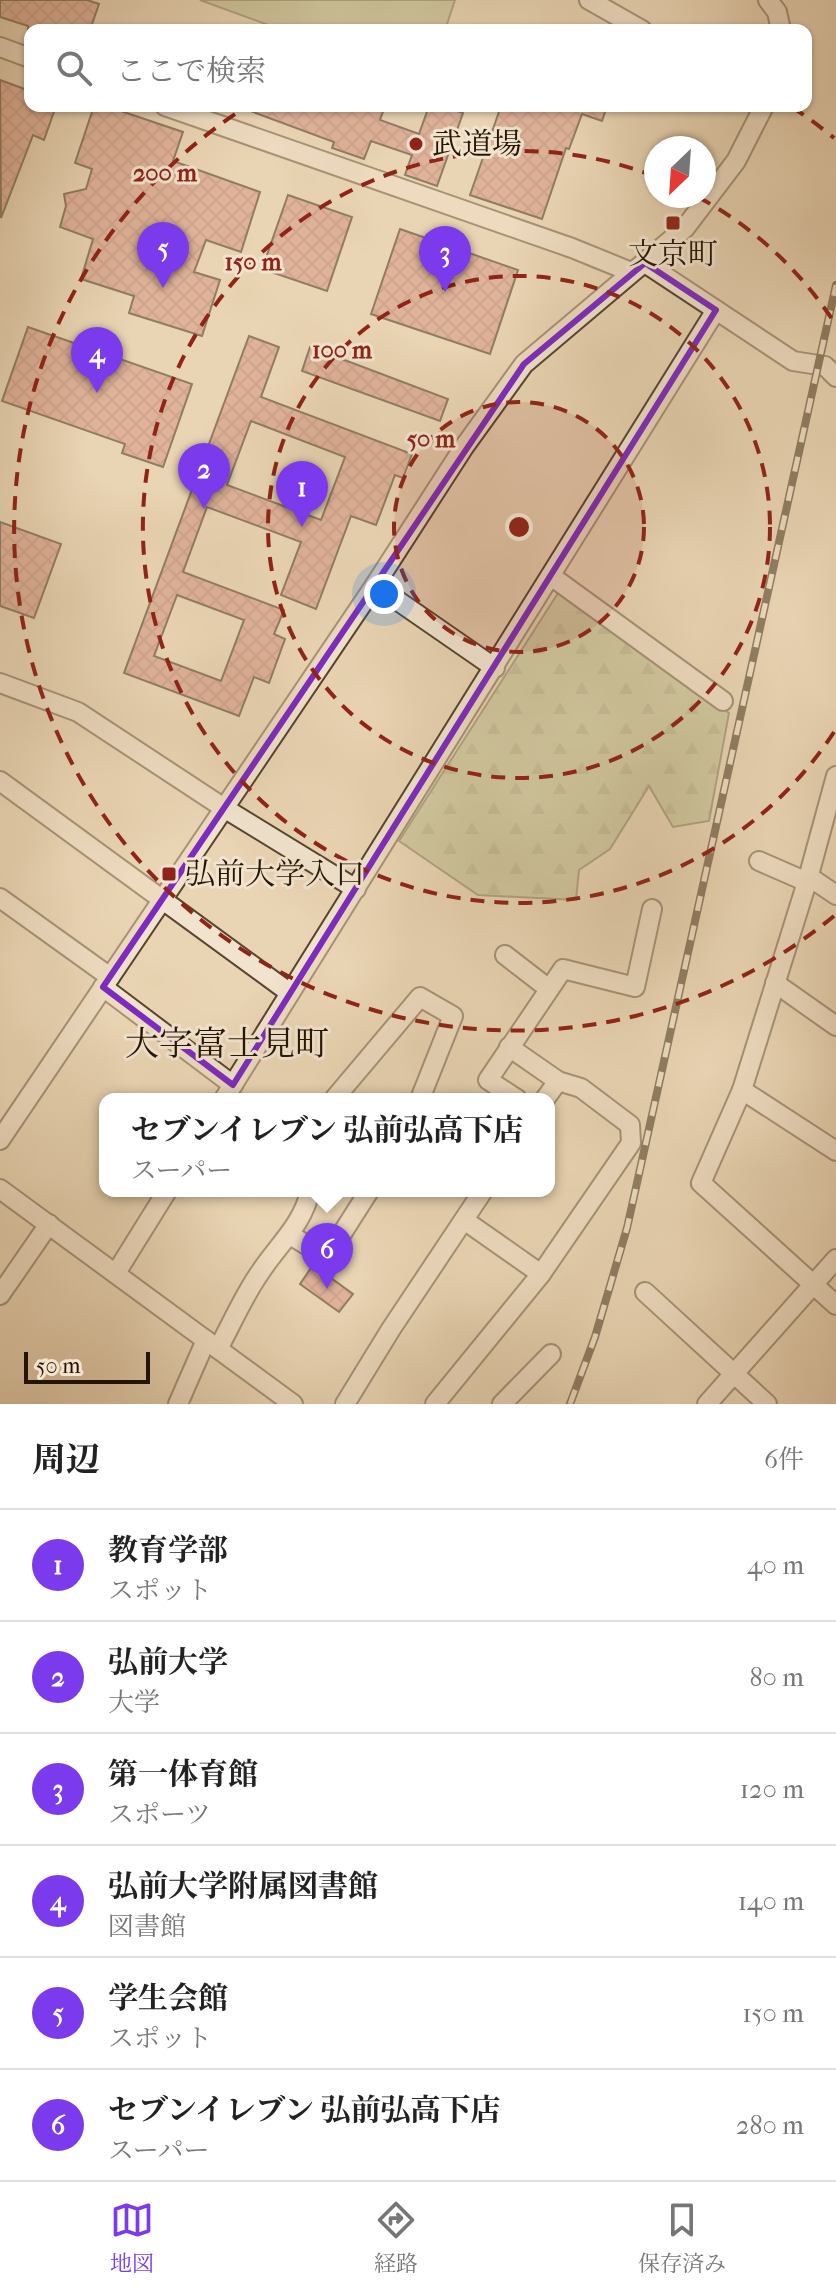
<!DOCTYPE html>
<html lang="ja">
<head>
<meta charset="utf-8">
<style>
	body { margin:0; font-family:"IM FELL French Canon","Noto Serif JP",serif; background:#f6f6f6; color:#222 }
	.compass { position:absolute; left:644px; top:136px; width:72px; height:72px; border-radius:50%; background:#fff; box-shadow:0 2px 6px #0004; rotate:205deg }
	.scale { position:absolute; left:24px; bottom:20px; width:126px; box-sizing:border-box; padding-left:8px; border:4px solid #251400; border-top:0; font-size:22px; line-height:28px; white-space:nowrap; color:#251400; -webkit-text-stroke:6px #f1e3ce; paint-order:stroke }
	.you { position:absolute; left:384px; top:594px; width:28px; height:28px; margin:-20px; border:6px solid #fff; border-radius:50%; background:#1a73e8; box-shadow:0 0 0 12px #1a73e833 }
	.badge { display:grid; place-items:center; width:52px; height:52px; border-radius:50%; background:#7c3aed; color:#fff; font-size:26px; font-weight:700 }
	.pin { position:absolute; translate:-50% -66px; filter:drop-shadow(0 2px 4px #0008) }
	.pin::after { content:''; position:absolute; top:42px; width:28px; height:24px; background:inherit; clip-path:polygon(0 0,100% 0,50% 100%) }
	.popup { position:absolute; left:99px; top:1093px; width:456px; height:104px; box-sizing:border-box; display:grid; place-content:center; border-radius:16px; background:#fff; filter:drop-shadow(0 2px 6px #0005); font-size:26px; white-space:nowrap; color:#767676 }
	.popup b { font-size:30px; color:#222 }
	.popup::after { content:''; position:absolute; left:50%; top:100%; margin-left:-16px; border:16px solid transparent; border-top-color:#fff }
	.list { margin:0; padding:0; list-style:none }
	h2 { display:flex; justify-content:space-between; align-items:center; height:104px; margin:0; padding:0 32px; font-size:34px }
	h2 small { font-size:26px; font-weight:400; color:#767676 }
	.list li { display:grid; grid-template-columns:52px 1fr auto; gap:24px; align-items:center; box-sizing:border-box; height:112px; padding:0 32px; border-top:2px solid #e0e0e0 }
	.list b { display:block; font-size:30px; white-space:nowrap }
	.list p { margin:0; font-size:26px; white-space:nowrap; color:#767676 }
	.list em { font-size:26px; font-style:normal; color:#767676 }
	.icon { flex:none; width:44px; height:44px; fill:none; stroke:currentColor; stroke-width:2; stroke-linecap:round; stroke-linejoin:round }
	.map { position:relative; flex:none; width:836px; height:1404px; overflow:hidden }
	.search { position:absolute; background:#fff; box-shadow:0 2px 6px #0004; left:24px; right:24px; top:24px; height:88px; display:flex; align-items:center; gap:20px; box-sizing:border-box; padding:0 28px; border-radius:16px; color:#767676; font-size:30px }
	.sheet { height:776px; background:#fff }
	nav { display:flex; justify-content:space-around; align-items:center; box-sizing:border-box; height:112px; border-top:2px solid #e0e0e0; background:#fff; font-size:22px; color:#767676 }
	nav a { display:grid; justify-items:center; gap:4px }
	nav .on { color:#7c3aed }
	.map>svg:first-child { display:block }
	.forest { fill:url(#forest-firs); stroke:#6e6846; stroke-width:2 }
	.green { fill:#b6bd8c; stroke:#6e6846; stroke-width:2 }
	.building { fill:url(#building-cross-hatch); stroke:#251400; stroke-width:2; fill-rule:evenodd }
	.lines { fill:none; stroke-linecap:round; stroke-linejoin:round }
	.minor-casing { stroke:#56442d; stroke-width:22 }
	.minor { stroke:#f1e3ce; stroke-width:18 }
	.rail-casing { stroke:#251400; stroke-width:8 }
	.rail { stroke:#f1e3ce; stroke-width:5; stroke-dasharray:15; stroke-linecap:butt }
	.marked { fill:none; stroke:#7b2cbf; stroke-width:6; stroke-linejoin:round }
	.ring { fill:none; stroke:#8f2418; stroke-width:4; stroke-dasharray:14 10 }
	.poi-dot { fill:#8f2418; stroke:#f1e3ce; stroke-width:3 }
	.labels { text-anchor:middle; stroke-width:6; stroke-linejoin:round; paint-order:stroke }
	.poi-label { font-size:30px; fill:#251400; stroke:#f1e3ce; text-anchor:start }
	.quarter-label { font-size:34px; fill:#251400; stroke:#f1e3ce }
	.centre { fill:#8f2418; stroke:#f1e3ce; stroke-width:4 }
	.ring-label { font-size:24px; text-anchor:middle; font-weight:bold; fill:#8f2418; stroke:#f1e3ce; stroke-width:6; stroke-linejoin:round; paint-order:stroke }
</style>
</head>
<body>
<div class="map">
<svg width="836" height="1404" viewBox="0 0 836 1404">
	<defs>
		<pattern id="forest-firs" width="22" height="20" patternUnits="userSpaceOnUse" patternTransform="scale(2)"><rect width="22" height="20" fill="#b6bd8c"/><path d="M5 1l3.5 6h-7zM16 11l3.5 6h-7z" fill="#9ca277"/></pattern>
		<pattern id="building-cross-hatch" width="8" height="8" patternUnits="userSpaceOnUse" patternTransform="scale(2)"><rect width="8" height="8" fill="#d5897b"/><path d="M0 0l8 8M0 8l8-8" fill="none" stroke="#ad6f62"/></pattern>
	</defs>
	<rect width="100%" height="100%" fill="#e9d4b3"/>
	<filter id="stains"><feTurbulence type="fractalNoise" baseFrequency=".0025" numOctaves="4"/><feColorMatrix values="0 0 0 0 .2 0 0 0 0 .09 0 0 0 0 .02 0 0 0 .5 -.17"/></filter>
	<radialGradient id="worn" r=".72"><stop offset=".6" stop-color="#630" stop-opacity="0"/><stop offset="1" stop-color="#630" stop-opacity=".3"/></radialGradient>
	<path class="forest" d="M 560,590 L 729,713 L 709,821 L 673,827 L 649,786 L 610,849 L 579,870 L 576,900 L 478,895 L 399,841 Z"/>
	<path class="green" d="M 200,0 L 455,0 L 445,30 L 282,30 Z"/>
	<g class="building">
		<path d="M 0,0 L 87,0 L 99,4 L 90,30 L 28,30 L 28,26 L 0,17 Z"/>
		<path d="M 0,80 L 30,91 L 30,106 L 56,106 L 44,140 L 33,135 L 1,218 Z"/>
		<path d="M 94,106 L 106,106 L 183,132 L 173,161 L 260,192 L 241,252 L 206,240 L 194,272 L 220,280 L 202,336 L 129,313 L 134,296 L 81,279 L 93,239 L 60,227 L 66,206 L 64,194 L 86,189 L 92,169 L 75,163 Z"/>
		<path d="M 237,106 L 385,106 L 380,120 L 419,134 L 429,106 L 443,106 L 463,113 L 437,186 L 405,175 L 412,155 L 371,141 L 364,159 L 332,148 L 334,142 Z"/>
		<path d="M 501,106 L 607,106 L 602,121 L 582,114 L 569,149 L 566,148 L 542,219 L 470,195 Z"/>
		<path d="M 288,195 L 352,217 L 327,291 L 262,269 Z"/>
		<path d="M 400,229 L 518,270 L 490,354 L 371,314 Z"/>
		<path d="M 28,327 L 192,384 L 163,467 L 122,453 L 125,444 L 2,401 Z"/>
		<path d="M 249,336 L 279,347 L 261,397 L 412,454 L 403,478 L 395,475 L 376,525 L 351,516 L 316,609 L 281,595 L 301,542 L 207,507 L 183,572 L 284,610 L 274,634 L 285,639 L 269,683 L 254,677 L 239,716 L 124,673 ZM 251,421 L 345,457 L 321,520 L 227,485 ZM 177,595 L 244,620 L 221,681 L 154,656 Z"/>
		<path d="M 310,347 L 448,399 L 440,421 L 302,371 Z"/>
		<path d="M 0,522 L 61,544 L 34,618 L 0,606 Z"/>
		<path d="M 313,1265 L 353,1294 L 339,1312 L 300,1284 Z"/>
	</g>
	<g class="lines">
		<g class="minor-casing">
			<g id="minor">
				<path d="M 589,0 L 642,30"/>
				<path d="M 768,0 L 777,12 L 781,30"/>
				<path d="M 0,47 L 30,58"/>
				<path d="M 165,106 L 572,248 L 631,272"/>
				<path d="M 645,263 L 793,361 L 825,366 L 836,377"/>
				<path d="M 551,576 L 723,701"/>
				<path d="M 375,585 L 495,668"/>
				<path d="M 0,683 L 78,712 L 224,808 L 356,889"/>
				<path d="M 836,776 L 807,882 L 742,1090 L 701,1183 L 836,1305"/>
				<path d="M 0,781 L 290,993"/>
				<path d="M 759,861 L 807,882"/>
				<path d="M 808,876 L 836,895"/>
				<path d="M 0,898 L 110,977"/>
				<path d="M 505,955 L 549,989"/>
				<path d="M 775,983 L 836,1026"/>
				<path d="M 103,987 L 233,1085"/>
				<path d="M 509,1047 L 558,1081 L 581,1088 L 630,1125 L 631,1143 L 541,1274"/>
				<path d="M 742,1090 L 836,1151"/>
				<path d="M 224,1099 L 716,310"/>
				<path d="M 334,1099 L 420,997 L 453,1016 L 420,1099"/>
				<path d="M 517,1099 L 488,1080 L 563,969 L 635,987 L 652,909"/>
				<path d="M 545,1099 L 558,1081"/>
				<path d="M 0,1140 L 375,585 L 464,447 L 524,364 L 685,228 L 736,161 L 764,106"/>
				<path d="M 0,1189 L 293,1404"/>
				<path d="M 290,1235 L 327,1257 L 369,1191"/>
				<path d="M 116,1273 L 167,1191"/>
				<path d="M 645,1292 L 767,1404"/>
				<path d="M 0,1295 L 49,1224"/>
				<path d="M 218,1349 C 232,1323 244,1295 261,1271 C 279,1244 303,1224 310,1191"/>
				<path d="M 178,1404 L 206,1340"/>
				<path d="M 345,1404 L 391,1329 L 483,1191"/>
				<path d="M 435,1404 L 541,1274 L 464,1220"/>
				<path d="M 502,1404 L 551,1354"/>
				<path d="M 707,1404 L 836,1259"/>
			</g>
		</g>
		<use href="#minor" class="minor"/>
		<g class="rail-casing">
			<path id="rail" d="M 570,1404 L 595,1337 L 627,1228 L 836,285"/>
		</g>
		<use href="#rail" class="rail"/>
	</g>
	<path d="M0 0H836V1404H0ZM 645,263 L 716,310 L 233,1085 L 103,987 L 524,364 Z" fill="#e9d4b3" fill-opacity=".55" fill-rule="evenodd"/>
	<path class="marked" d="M 645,263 L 716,310 L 233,1085 L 103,987 L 524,364 Z"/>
	<circle cx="519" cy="527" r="125" fill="#8f2418" fill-opacity=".12"/>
	<g class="ring">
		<circle cx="519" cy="527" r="125"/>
		<circle cx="519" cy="527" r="251"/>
		<path d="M834 732A376 376 0 1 1 654 176M698 197A376 376 0 0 1 834 322"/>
		<path d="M834 916A501 501 0 1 1 246 107M458 30A501 501 0 0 1 580 30M792 107A501 501 0 0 1 834 138"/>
	</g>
	<g class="poi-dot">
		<circle cx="416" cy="144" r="8"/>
		<rect x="665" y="215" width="16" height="16" rx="4"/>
		<rect x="161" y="866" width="16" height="16" rx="4"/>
	</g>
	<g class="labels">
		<g class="poi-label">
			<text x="432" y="154">武道場</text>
			<text x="673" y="264" text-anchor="middle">文京町</text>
			<text x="185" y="884">弘前大学入口</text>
		</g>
		<g class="quarter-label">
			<text x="227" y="1055">大字富士見町</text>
		</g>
	</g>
	<circle cx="519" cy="527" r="12" class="centre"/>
	<g class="ring-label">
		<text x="165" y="181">200 m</text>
		<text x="253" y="270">150 m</text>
		<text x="342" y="358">100 m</text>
		<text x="431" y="447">50 m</text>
	</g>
	<rect width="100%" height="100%" filter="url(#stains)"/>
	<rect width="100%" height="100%" fill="url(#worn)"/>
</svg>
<svg class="compass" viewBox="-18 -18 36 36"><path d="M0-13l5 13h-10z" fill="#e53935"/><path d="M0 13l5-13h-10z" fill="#767676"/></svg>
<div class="scale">50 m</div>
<div class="you"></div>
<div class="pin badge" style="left:302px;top:527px">1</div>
<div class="pin badge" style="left:204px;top:509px">2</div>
<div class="pin badge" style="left:445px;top:292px">3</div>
<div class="pin badge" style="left:97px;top:393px">4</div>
<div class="pin badge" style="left:163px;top:288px">5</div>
<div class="pin badge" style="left:327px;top:1289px">6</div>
<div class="popup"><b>セブンイレブン 弘前弘高下店</b>スーパー</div>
<div class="search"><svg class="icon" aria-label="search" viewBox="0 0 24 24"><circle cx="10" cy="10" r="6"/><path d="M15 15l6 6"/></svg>ここで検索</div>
</div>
<section class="sheet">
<h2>周辺<small>6件</small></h2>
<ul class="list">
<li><span class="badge">1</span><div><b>教育学部</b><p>スポット</p></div><em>40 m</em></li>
<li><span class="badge">2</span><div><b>弘前大学</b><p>大学</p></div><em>80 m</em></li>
<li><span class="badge">3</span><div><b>第一体育館</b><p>スポーツ</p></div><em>120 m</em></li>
<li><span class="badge">4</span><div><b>弘前大学附属図書館</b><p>図書館</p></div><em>140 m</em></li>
<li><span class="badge">5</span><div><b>学生会館</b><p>スポット</p></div><em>150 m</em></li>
<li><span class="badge">6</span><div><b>セブンイレブン 弘前弘高下店</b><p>スーパー</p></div><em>280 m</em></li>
</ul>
</section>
<nav>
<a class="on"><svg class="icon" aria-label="map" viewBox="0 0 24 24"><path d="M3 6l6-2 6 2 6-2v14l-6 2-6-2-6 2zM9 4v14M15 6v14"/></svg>地図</a>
<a><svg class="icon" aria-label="directions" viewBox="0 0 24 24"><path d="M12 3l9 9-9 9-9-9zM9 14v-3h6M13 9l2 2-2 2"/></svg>経路</a>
<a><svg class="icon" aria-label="saved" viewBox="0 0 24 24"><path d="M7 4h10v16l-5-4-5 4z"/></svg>保存済み</a>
</nav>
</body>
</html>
